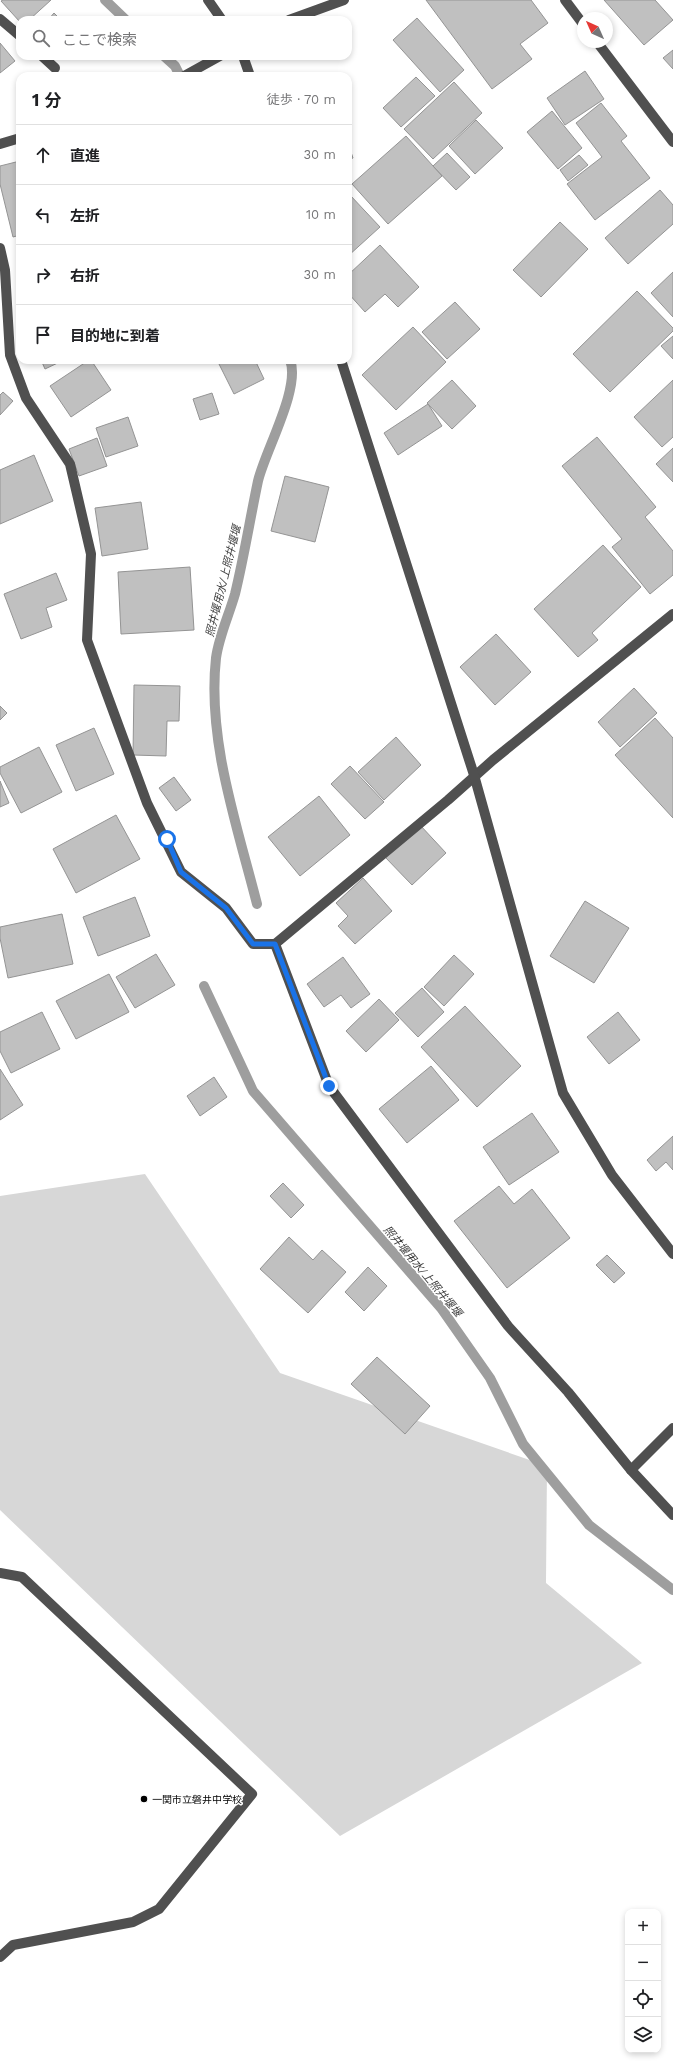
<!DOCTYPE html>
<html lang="ja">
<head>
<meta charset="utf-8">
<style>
	body { margin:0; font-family:"Work Sans","Noto Sans JP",sans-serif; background:#f6f6f6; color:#202124 }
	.controls { position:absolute; right:12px; bottom:12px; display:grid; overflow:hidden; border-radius:8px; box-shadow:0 2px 6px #0003 }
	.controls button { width:36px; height:36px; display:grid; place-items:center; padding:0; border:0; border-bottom:1px solid #e0e0e0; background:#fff; color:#202124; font:20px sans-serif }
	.compass { position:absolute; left:577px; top:12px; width:36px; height:36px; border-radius:50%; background:#fff; box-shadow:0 2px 6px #0003; rotate:315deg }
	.stop { position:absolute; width:12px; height:12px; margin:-9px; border:3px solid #1a73e8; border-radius:50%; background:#fff }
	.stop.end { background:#1a73e8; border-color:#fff; box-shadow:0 1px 4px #0008 }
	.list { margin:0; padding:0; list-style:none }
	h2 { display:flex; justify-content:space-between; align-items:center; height:52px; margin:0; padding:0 16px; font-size:17px }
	h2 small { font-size:13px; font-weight:400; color:#757577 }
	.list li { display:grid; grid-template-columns:26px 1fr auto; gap:12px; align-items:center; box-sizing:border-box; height:60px; padding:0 16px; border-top:1px solid #e0e0e0 }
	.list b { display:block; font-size:15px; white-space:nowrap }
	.list em { font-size:13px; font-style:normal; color:#757577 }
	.icon { flex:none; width:22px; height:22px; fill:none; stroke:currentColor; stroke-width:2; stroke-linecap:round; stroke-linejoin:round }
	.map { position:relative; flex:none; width:673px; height:2065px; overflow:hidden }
	.search { position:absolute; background:#fff; box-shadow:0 2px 6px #0003; left:16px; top:16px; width:336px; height:44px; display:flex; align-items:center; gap:10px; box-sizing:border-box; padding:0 14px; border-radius:12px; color:#757577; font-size:15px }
	.panel { position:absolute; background:#fff; box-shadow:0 2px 6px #0003; left:16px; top:72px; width:336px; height:292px; border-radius:12px }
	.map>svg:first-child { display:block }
	.green { fill:#d7d7d7 }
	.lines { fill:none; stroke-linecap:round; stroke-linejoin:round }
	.stream { stroke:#9e9e9e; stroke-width:10 }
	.building { fill:#c0c0c0; stroke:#949494 }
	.minor { stroke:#505050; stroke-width:10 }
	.route { stroke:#1a73e8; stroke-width:5 }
	.poi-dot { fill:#000; stroke:#fff; stroke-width:1.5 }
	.labels { text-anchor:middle; stroke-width:3; stroke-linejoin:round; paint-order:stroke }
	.poi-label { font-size:10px; fill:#000; stroke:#fff; text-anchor:start }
	.water-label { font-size:11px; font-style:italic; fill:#3f3f3f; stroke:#fff }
</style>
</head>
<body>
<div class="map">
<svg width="673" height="2065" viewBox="0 0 673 2065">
	<rect width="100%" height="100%" fill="#fff"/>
	<path class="green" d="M 145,1174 L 280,1373 L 547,1466 L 546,1583 L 642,1663 L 340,1836 L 0,1510 L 0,1196 Z"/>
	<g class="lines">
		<g class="stream">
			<path d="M 105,0 L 126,20"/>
			<path d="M 164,56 L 175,66 L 180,76"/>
			<path d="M 257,904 C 237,825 207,740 216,658 C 219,636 229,615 235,594 C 244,557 250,519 258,481 C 265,451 301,388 290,360"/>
			<path d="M 204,986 L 253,1091 L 441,1308 L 490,1378 L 523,1444 L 589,1525 L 673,1590"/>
		</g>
	</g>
	<g class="building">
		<path d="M 3,0 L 51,0 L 29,20 L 20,20 L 20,22 L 1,1 Z"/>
		<path d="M 426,0 L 531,0 L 548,23 L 520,44 L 532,59 L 492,89 Z"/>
		<path d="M 604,0 L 655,0 L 673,20 L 644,45 Z"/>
		<path d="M 54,13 L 61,20 L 48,20 Z"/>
		<path d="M 417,18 L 464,70 L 440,92 L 393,40 Z"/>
		<path d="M 0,43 L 15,61 L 0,73 Z"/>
		<path d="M 673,50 L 673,69 L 663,58 Z"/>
		<path d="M 585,71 L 604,99 L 565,125 L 547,98 Z"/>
		<path d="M 416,77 L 435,96 L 401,127 L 383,108 Z"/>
		<path d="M 454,82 L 482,113 L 433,159 L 404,129 Z"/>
		<path d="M 601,103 L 627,136 L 621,141 L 650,178 L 595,220 L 567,184 L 602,157 L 576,123 Z"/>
		<path d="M 552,111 L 582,148 L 558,169 L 527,132 Z"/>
		<path d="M 476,120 L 503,148 L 475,174 L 449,146 Z"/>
		<path d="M 406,136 L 442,176 L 388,224 L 352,184 Z"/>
		<path d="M 348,143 L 353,158 L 348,160 Z"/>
		<path d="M 447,153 L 470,177 L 456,190 L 433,166 Z"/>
		<path d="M 579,155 L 588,165 L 568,181 L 560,170 Z"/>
		<path d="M 20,161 L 20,235 L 13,237 L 0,184 L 0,166 Z"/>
		<path d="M 660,190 L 673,205 L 673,224 L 628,264 L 605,238 Z"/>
		<path d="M 350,195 L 380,227 L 348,256 L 348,197 Z"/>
		<path d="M 560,222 L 588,249 L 541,297 L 513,270 Z"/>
		<path d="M 380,245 L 419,287 L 398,307 L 385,294 L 365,312 L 348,293 L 348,275 Z"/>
		<path d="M 673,272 L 673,317 L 651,293 Z"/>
		<path d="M 637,291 L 673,328 L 673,331 L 610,392 L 573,354 Z"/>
		<path d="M 455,302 L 480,329 L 447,359 L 422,332 Z"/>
		<path d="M 413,327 L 446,362 L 396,410 L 362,375 Z"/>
		<path d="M 673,336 L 673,359 L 661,346 Z"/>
		<path d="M 41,360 L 64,360 L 45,369 Z"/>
		<path d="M 89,360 L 91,360 L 111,390 L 71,417 L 50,386 Z"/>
		<path d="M 217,360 L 255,360 L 264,379 L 234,394 Z"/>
		<path d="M 452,380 L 476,406 L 452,429 L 427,403 Z"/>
		<path d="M 673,380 L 673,437 L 662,447 L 634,417 Z"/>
		<path d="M 3,392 L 13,401 L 0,415 L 0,395 Z"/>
		<path d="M 212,393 L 219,414 L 200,420 L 193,399 Z"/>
		<path d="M 428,404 L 442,426 L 398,455 L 384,433 Z"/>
		<path d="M 128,417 L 138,446 L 106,457 L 96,428 Z"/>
		<path d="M 597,437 L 656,507 L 645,517 L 673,551 L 673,575 L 650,594 L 612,547 L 622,539 L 562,466 Z"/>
		<path d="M 97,438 L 107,466 L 79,476 L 69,449 Z"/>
		<path d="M 673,448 L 673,482 L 656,464 Z"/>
		<path d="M 34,455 L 53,501 L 0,524 L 0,470 Z"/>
		<path d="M 285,476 L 329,487 L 315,542 L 271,531 Z"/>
		<path d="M 141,502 L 148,549 L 102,556 L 95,508 Z"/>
		<path d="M 603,545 L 641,587 L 592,633 L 598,640 L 578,657 L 534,609 Z"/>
		<path d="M 190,567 L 194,630 L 121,634 L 118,572 Z"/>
		<path d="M 56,573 L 67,600 L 46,608 L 52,627 L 21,639 L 4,594 Z"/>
		<path d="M 496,634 L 531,672 L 495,705 L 460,667 Z"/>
		<path d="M 134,685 L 180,686 L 179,721 L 167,721 L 166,756 L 133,755 Z"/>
		<path d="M 634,688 L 657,713 L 620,747 L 598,722 Z"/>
		<path d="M 0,706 L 7,713 L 0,720 Z"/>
		<path d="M 655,718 L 673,738 L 673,818 L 615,755 Z"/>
		<path d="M 94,728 L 114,774 L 76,791 L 56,745 Z"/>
		<path d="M 396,737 L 421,765 L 384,800 L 358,772 Z"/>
		<path d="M 39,747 L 62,792 L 21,813 L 0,773 L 0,767 Z"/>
		<path d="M 350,766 L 384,802 L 365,819 L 331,784 Z"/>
		<path d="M 174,777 L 191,800 L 176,811 L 159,788 Z"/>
		<path d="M 0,781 L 9,803 L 0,807 Z"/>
		<path d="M 319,796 L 350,835 L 300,876 L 268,837 Z"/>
		<path d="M 116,815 L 140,859 L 76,893 L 53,849 Z"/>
		<path d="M 420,825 L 446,853 L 412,885 L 385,857 Z"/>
		<path d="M 363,878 L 392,911 L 355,944 L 338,926 L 348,916 L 336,903 Z"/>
		<path d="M 135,897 L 150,936 L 98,956 L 83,917 Z"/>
		<path d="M 585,901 L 629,928 L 594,983 L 550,956 Z"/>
		<path d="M 62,914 L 73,964 L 8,978 L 0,938 L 0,927 Z"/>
		<path d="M 156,954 L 175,985 L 135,1008 L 116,977 Z"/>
		<path d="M 454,955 L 474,974 L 444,1006 L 424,987 Z"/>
		<path d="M 343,957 L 370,994 L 351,1008 L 341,995 L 324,1007 L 307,984 Z"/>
		<path d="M 109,974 L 129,1012 L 76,1039 L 56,1001 Z"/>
		<path d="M 422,988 L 444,1012 L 418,1037 L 395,1013 Z"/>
		<path d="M 379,999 L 399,1020 L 366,1052 L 346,1031 Z"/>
		<path d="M 465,1006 L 521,1066 L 477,1107 L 421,1047 Z"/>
		<path d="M 42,1012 L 60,1049 L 11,1073 L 0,1051 L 0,1032 Z"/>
		<path d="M 618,1012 L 640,1040 L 609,1064 L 587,1037 Z"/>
		<path d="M 431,1066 L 459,1100 L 407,1143 L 379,1109 Z"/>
		<path d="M 0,1069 L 23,1105 L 0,1120 Z"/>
		<path d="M 214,1077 L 227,1097 L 200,1116 L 187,1096 Z"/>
		<path d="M 532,1113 L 559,1152 L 509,1185 L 483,1147 Z"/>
		<path d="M 673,1136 L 673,1170 L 666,1162 L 656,1171 L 647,1160 Z"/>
		<path d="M 283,1183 L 304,1205 L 291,1218 L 270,1196 Z"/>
		<path d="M 499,1186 L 514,1204 L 532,1189 L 570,1238 L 507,1288 L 454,1221 Z"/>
		<path d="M 289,1237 L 313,1260 L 322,1250 L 346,1272 L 308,1313 L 260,1269 Z"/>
		<path d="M 607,1255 L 625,1273 L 614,1283 L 596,1265 Z"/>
		<path d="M 368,1267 L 387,1286 L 364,1311 L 345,1292 Z"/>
		<path d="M 377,1357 L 430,1406 L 405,1434 L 351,1384 Z"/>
	</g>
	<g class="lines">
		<g class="minor">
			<path d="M 208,0 L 222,20"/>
			<path d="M 565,0 L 583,24"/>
			<path d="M 0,19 L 20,36"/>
			<path d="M 289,20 L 344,0"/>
			<path d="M 597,42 L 673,142"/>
			<path d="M 42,56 L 55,68"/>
			<path d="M 243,56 L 250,76"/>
			<path d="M 184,76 L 220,56"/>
			<path d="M 0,144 L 20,138"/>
			<path d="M 0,248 L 5,270 L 10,355 L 26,398 L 70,464 L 91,554 L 87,640 L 147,803 L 181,872 L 226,908 L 253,944 L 275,944 L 448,800 L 493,760 L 673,614"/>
			<path d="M 341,360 L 474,775 L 563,1093 L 612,1175 L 673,1254"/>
			<path d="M 275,944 L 329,1086 L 508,1326 L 568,1392 L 631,1470 L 673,1515"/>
			<path d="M 631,1470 L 673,1428"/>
			<path d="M 0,1573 L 22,1577 L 252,1794 L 159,1909 L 133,1922 L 13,1945 L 0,1957"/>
		</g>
	</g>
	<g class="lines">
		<path class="route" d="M 167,839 L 181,872 L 226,908 L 253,944 L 275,944 L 329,1086"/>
	</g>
	<circle class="poi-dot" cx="144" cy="1799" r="4"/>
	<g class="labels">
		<g class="poi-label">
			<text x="152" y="1803">一関市立磐井中学校</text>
		</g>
		<g class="water-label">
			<text transform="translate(223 581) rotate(-76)" y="4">照井堰用水/上照井堰堰</text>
			<text transform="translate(423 1271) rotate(50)" y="4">照井堰用水/上照井堰堰</text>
		</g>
	</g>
</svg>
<div class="controls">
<button>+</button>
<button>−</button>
<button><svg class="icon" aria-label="locate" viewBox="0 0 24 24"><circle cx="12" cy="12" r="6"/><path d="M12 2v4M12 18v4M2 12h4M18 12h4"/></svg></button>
<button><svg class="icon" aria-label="layers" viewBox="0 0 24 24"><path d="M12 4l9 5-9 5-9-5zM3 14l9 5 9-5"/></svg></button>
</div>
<svg class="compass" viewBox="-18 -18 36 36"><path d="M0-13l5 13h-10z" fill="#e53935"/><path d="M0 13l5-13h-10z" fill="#757577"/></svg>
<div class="stop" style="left:167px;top:839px"></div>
<div class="stop end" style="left:329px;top:1086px"></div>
<div class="search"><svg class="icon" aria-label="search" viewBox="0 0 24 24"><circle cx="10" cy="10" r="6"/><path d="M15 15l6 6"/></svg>ここで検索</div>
<section class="panel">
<h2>1 分<small>徒歩 · 70 m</small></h2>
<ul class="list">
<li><svg class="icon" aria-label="ahead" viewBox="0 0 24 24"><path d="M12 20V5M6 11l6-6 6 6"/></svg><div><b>直進</b></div><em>30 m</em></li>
<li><svg class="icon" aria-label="left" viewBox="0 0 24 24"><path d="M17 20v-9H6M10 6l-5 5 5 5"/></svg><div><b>左折</b></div><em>10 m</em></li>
<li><svg class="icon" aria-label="right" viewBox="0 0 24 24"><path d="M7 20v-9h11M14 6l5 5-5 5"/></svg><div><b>右折</b></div><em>30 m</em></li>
<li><svg class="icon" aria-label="arrive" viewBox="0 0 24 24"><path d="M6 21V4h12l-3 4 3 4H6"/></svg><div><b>目的地に到着</b></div></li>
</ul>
</section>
</div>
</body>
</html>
